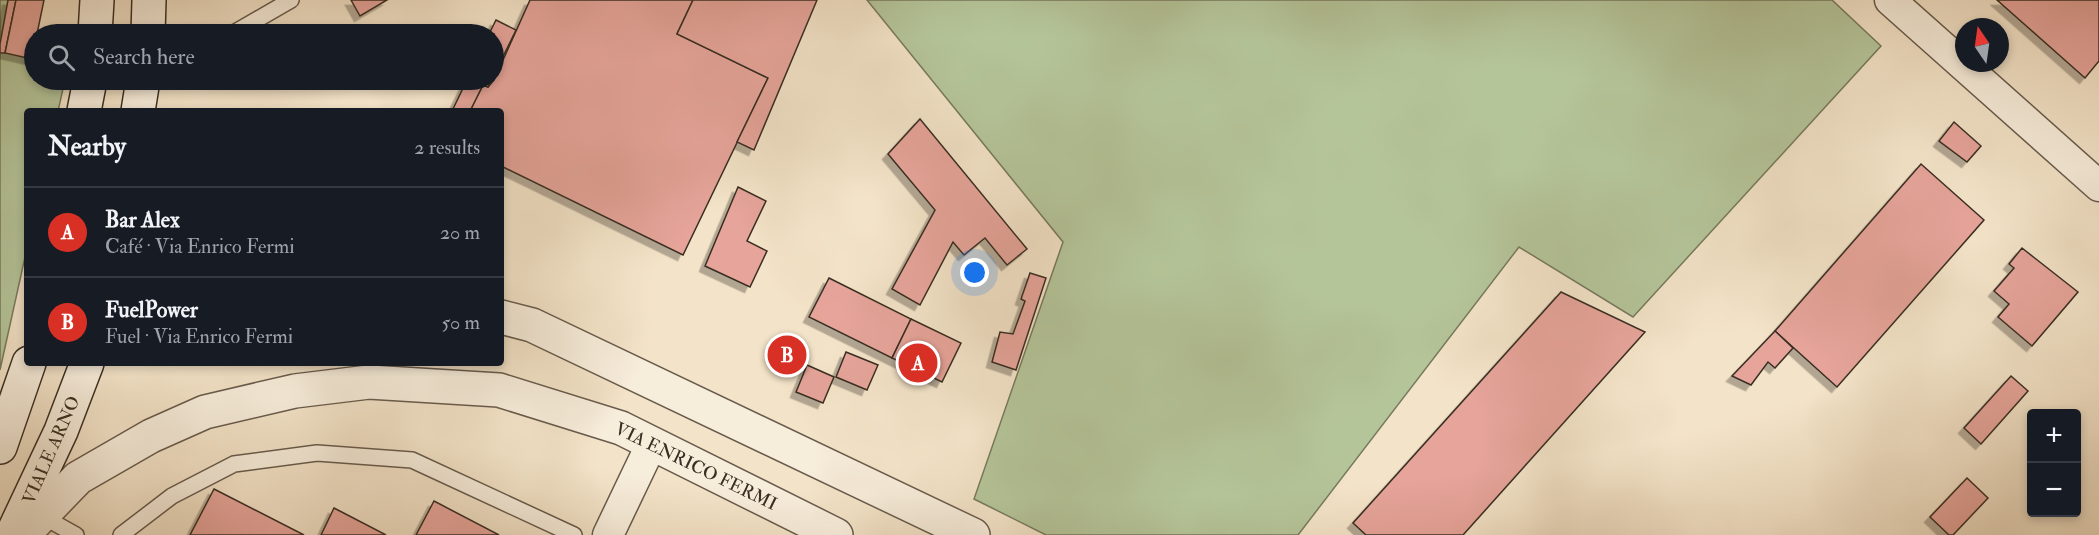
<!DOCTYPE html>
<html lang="en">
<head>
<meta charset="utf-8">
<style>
	body { margin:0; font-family:"IM FELL Double Pica",serif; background:#242831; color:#f1f3f6 }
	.controls { position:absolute; right:18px; bottom:18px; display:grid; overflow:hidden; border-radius:6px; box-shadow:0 3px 9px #0003 }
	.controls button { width:54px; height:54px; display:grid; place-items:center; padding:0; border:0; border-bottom:2px solid #363941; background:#171b24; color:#f1f3f6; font:30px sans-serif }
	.compass { position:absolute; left:1955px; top:18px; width:54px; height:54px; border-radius:50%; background:#171b24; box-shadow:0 3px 9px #0003; rotate:347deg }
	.you { position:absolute; left:975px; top:273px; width:21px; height:21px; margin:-15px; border:4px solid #fff; border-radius:50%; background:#1a73e8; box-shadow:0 0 0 9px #1a73e833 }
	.badge { display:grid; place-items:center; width:39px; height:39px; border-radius:50%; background:#d93025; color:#fff; font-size:20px; font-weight:700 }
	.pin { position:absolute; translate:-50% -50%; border:3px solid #fff; box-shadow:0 2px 6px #0006 }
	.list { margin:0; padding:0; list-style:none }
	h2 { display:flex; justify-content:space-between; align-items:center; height:78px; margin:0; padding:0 24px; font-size:26px }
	h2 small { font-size:20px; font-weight:400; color:#9ea1a6 }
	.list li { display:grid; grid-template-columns:39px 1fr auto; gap:18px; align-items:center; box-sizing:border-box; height:90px; padding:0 24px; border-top:2px solid #363941 }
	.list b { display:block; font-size:22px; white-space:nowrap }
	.list p { margin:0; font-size:20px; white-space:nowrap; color:#9ea1a6 }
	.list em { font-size:20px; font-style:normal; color:#9ea1a6 }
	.icon { flex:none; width:33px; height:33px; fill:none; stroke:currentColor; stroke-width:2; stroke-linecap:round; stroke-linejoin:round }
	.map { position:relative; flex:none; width:2099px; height:535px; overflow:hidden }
	.search { position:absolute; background:#171b24; box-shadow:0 3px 9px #0003; left:24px; top:24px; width:480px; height:66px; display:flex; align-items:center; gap:15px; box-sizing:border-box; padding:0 21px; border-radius:33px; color:#9ea1a6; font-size:22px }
	.panel { position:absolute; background:#171b24; box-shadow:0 3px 9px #0003; left:24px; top:108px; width:480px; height:258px; border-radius:6px }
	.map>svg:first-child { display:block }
	.green { fill:#b5c59a; stroke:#777a5e; stroke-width:1.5 }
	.building { fill:#e6a49a; stroke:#392e23; stroke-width:1.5; filter:url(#shadow) }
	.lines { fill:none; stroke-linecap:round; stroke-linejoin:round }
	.service-casing { stroke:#685b4c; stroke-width:18 }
	.minor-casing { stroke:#685b4c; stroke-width:33 }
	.tertiary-casing { stroke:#685b4c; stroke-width:36 }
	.secondary-casing { stroke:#392e23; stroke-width:36 }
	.service { stroke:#f7eddb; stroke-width:15 }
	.minor { stroke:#f7eddb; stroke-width:30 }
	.tertiary { stroke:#f7eddb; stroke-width:33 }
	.secondary { stroke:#f7eddb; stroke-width:33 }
	.labels { text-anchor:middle; stroke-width:5; stroke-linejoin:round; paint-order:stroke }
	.street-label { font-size:18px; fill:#392e23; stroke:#f7eddb }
</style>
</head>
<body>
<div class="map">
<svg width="2099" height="535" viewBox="0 0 2099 535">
	<defs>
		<filter id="shadow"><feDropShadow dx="-5.5" dy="5.5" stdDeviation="0" flood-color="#0004"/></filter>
	</defs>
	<rect width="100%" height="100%" fill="#f3e3c8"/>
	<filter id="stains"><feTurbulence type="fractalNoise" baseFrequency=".00333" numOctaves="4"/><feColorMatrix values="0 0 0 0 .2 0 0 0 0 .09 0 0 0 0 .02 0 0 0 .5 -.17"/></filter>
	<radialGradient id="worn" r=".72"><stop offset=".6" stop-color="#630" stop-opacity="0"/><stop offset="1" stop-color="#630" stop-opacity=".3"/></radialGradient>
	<g class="green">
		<path d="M 0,0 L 15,0 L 6,49 L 34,56 L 34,80 L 65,80 L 58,111 L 27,111 L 27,248 L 0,370 Z"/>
		<path d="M 867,0 L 1832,0 L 1881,46 L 1633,317 L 1519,247 L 1298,535 L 1046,535 L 974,499 L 1063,242 Z"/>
	</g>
	<g class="building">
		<path d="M 8,0 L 16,0 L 5,53 L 0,53 L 0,44 Z"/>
		<path d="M 16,0 L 44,0 L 37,34 L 34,34 L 32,59 L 5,53 Z"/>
		<path d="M 351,0 L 387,0 L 360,16 Z"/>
		<path d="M 530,0 L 693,0 L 677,34 L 768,78 L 683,255 L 501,166 L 501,111 L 470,111 L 483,85 L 488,87 L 494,80 Z"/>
		<path d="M 693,0 L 817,0 L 754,150 L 737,142 L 768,78 L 677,34 Z"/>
		<path d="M 1997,0 L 2099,0 L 2099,61 L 2085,78 Z"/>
		<path d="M 496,20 L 516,30 L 494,75 L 494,34 L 489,34 Z"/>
		<path d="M 467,80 L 491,80 L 488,87 L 483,85 L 470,111 L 452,111 Z"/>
		<path d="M 920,119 L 1027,249 L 1007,265 L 985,238 L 964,255 L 953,242 L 920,305 L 892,289 L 935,210 L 888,154 Z"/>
		<path d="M 1954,122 L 1981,146 L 1967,162 L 1939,141 Z"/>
		<path d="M 1921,164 L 1984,220 L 1837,387 L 1775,331 Z"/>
		<path d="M 738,187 L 766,201 L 747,241 L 767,251 L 750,287 L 705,266 Z"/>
		<path d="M 2022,248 L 2078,292 L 2032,346 L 1998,317 L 2009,304 L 1994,291 L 2014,268 L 2009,264 Z"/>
		<path d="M 1030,273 L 1046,278 L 1016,370 L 992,362 L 1000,332 L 1013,334 L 1025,301 L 1021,299 Z"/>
		<path d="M 829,278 L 911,319 L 892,358 L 809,317 Z"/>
		<path d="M 1561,292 L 1645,332 L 1463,535 L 1366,535 L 1353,523 Z"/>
		<path d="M 911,319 L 961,343 L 942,382 L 892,358 Z"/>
		<path d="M 1775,331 L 1793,348 L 1775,368 L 1768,362 L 1751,385 L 1732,376 Z"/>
		<path d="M 846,352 L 878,365 L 867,390 L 836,377 Z"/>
		<path d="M 807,365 L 834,377 L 823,403 L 796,392 Z"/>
		<path d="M 2011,376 L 2028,391 L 1981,444 L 1964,428 Z"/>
		<path d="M 1967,478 L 1988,498 L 1953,535 L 1949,535 L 1930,517 Z"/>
		<path d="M 214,489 L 304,535 L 190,535 Z"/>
		<path d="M 434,501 L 499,535 L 416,535 Z"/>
		<path d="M 334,508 L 386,535 L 321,535 Z"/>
	</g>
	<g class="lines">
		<g class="service-casing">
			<g id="service">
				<path d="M 232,34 L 291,0"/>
				<path d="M 42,516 L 76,535"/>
				<path d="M 121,535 L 172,496 L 234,464 L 317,453 L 412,460 L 574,535"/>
			</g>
		</g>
		<g class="minor-casing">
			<g id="minor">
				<path d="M 1890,0 L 2099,186"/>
				<path d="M 608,535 L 652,443"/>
			</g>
		</g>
		<g class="tertiary-casing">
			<g id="tertiary">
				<path d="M 501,317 L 532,325 L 973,535"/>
				<path d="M 23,535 L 78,478 L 151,436 L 205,412 L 295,391 L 369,382 L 499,390 L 621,428 L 836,535"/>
			</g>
		</g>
		<g class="secondary-casing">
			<g id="secondary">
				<path d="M 95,34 L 97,0"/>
				<path d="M 148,34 L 149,0"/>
				<path d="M 84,111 L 90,80"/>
				<path d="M 138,111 L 143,80"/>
				<path d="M 0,447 L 29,363"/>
				<path d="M 12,535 L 61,431 L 87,363"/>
			</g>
		</g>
		<use href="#service" class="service"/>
		<use href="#minor" class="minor"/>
		<use href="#tertiary" class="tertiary"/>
		<use href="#secondary" class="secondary"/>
	</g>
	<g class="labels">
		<g class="street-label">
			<text transform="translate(51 450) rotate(-66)" y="6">VIALE ARNO</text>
			<text transform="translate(696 466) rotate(26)" y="6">VIA ENRICO FERMI</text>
		</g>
	</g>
	<rect width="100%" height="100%" filter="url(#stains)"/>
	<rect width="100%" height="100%" fill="url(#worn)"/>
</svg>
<div class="controls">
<button>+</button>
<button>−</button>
</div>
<svg class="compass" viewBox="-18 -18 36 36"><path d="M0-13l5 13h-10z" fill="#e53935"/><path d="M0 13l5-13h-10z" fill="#9ea1a6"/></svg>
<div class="you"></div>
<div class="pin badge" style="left:918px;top:363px">A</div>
<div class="pin badge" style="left:787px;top:355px">B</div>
<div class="search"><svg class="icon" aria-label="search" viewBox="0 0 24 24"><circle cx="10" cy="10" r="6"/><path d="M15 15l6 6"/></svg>Search here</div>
<section class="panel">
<h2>Nearby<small>2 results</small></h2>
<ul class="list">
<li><span class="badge">A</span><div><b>Bar Alex</b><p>Café · Via Enrico Fermi</p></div><em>20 m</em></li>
<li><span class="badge">B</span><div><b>FuelPower</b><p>Fuel · Via Enrico Fermi</p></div><em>50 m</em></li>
</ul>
</section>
</div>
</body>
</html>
